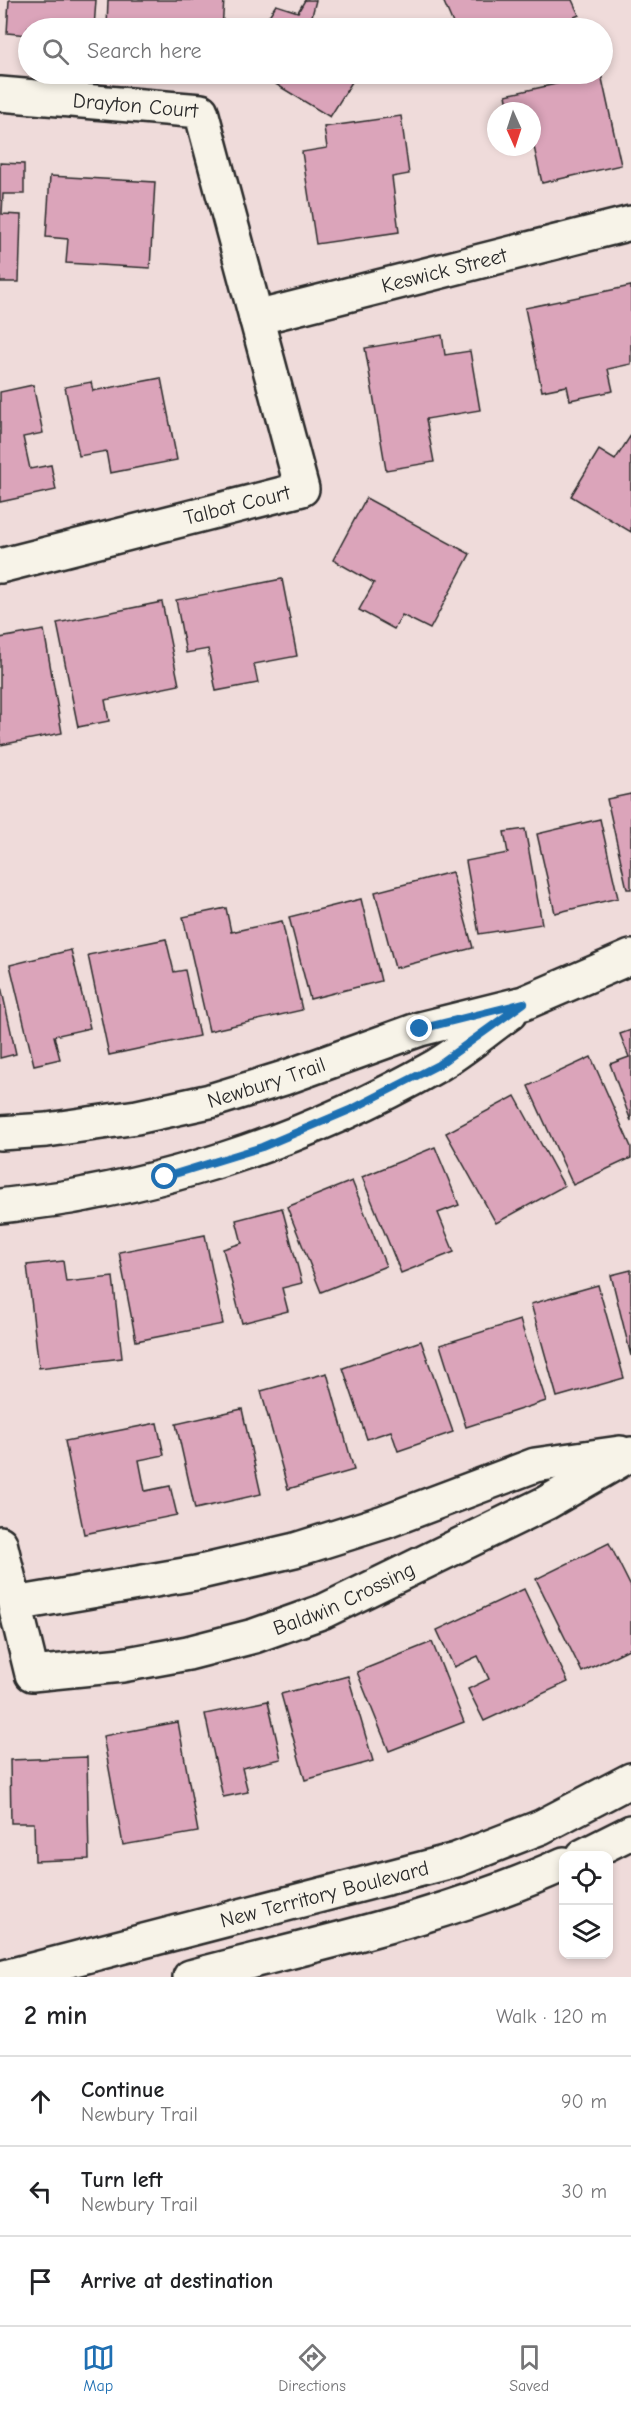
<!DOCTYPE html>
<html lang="en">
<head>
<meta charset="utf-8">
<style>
	body { margin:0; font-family:"Comic Neue",sans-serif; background:#f6f6f6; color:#202124 }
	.controls { position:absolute; right:18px; bottom:18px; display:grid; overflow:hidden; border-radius:12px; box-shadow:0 3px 9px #0003 }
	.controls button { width:54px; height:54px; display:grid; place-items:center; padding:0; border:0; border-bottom:2px solid #e0e0e0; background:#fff; color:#202124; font:30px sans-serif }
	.compass { position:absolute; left:487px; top:102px; width:54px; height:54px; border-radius:50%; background:#fff; box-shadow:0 3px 9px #0003; rotate:177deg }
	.stop { position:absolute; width:18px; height:18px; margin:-14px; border:4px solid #1f6fb2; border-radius:50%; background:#fff }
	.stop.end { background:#1f6fb2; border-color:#fff; box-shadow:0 2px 6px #0008 }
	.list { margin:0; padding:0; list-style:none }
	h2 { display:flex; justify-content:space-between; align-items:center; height:78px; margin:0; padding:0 24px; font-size:26px }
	h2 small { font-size:20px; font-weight:400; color:#757577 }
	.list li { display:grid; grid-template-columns:39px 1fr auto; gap:18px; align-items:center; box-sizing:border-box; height:90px; padding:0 24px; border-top:2px solid #e0e0e0 }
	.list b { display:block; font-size:22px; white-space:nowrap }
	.list p { margin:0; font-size:20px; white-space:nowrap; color:#757577 }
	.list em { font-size:20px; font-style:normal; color:#757577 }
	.icon { flex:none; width:33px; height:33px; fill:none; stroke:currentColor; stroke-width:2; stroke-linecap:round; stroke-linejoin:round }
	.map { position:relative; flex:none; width:631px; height:1977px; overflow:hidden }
	.search { position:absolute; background:#fff; box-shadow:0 3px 9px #0003; left:18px; right:18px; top:18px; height:66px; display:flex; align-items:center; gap:15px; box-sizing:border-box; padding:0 21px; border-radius:33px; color:#757577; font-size:22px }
	.sheet { height:348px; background:#fff }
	nav { display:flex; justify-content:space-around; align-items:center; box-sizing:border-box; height:84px; border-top:2px solid #e0e0e0; background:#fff; font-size:16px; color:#757577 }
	nav a { display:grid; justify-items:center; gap:3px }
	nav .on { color:#1f6fb2 }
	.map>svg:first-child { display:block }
	.building { fill:#dba4ba; stroke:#2b2b2b; stroke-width:1.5 }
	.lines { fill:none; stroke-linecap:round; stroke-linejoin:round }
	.minor-casing { stroke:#2b2b2b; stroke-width:38 }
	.minor { stroke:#f7f3e8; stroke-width:33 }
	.route { stroke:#1f6fb2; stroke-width:8 }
	.labels { text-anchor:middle; stroke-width:4.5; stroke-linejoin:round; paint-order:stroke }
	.street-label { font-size:21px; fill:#2b2b2b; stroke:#f7f3e8 }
</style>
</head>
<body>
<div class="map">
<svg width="631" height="1977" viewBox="0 0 631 1977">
	<rect width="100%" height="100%" fill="#efdbda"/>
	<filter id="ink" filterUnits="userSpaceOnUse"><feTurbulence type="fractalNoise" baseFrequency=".0167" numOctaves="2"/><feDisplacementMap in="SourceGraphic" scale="12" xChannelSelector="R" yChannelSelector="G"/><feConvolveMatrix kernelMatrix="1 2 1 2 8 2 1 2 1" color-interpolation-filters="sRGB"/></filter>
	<g filter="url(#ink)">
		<g class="building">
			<path d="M 9,0 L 96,0 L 94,28 L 28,28 L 28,35 L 7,33 Z"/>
			<path d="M 108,0 L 224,0 L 222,28 L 107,28 Z"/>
			<path d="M 305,0 L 316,0 L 312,16 L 332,28 L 261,28 L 276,5 L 298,12 Z"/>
			<path d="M 443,0 L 572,0 L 579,15 L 548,28 L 455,28 Z"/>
			<path d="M 259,74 L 357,74 L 330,117 Z"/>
			<path d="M 601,74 L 621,165 L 542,183 L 532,138 L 532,111 L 509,111 L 506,95 Z"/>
			<path d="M 401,116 L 409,174 L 392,177 L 399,232 L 316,244 L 302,152 L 327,148 L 324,127 Z"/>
			<path d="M 0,163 L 24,164 L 24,194 L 3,194 L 2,214 L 21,215 L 19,282 L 0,282 Z"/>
			<path d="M 50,176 L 155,182 L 150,268 L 66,263 L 68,239 L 46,237 Z"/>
			<path d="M 631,286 L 631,364 L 608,369 L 613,391 L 570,400 L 567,386 L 542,391 L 525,308 Z"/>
			<path d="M 442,335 L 445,355 L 470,351 L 480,410 L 426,419 L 434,462 L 386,470 L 365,348 Z"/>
			<path d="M 161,378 L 177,460 L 110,473 L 106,451 L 79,456 L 65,387 L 91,382 L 93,391 Z"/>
			<path d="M 33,385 L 43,433 L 23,437 L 30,469 L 51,465 L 56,490 L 0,502 L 0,392 Z"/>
			<path d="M 631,435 L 631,532 L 571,496 L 599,450 L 615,460 Z"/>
			<path d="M 366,498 L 470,554 L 430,629 L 402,615 L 394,629 L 359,610 L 374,583 L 333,560 Z"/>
			<path d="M 282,579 L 297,656 L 254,664 L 258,683 L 216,691 L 208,649 L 186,653 L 176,600 Z"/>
			<path d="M 162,602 L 179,685 L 105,700 L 109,721 L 78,727 L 57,623 Z"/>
			<path d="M 44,630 L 62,733 L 0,745 L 0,638 Z"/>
			<path d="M 631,794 L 631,889 L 627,889 L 607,799 Z"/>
			<path d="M 600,819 L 618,898 L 555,913 L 537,834 Z"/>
			<path d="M 525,829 L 542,924 L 479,934 L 466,861 L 508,853 L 504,832 Z"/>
			<path d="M 452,872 L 473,948 L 395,968 L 375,892 Z"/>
			<path d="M 361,899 L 381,981 L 310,999 L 289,917 Z"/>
			<path d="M 226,908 L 231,932 L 282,921 L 302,1010 L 209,1031 L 183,917 Z"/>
			<path d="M 166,939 L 174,972 L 185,970 L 199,1036 L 109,1055 L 88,955 Z"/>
			<path d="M 71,950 L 90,1028 L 54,1036 L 60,1059 L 34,1065 L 10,965 Z"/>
			<path d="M 0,982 L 16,1054 L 0,1058 Z"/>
			<path d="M 631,1030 L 631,1121 L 610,1064 L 629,1057 L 620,1034 Z"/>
			<path d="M 591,1057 L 631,1147 L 631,1158 L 573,1185 L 528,1086 Z"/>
			<path d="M 515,1096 L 564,1186 L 496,1223 L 446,1133 Z"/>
			<path d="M 435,1147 L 459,1205 L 438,1213 L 454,1252 L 401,1273 L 362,1177 Z"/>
			<path d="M 352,1181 L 386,1266 L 321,1292 L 287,1207 Z"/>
			<path d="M 282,1208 L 302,1283 L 282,1288 L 288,1311 L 242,1323 L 223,1249 L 242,1243 L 236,1220 Z"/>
			<path d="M 205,1235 L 223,1324 L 136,1341 L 119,1252 Z"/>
			<path d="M 63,1261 L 66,1282 L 113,1277 L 122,1358 L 39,1368 L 27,1265 Z"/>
			<path d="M 631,1270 L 631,1356 L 611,1275 Z"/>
			<path d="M 598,1285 L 624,1378 L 557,1397 L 531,1304 Z"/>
			<path d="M 520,1320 L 546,1401 L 466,1427 L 440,1345 Z"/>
			<path d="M 421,1341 L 453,1432 L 398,1451 L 391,1431 L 367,1439 L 343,1368 Z"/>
			<path d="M 327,1373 L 354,1470 L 288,1489 L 261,1391 Z"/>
			<path d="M 242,1409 L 261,1494 L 195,1509 L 176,1424 Z"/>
			<path d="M 157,1423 L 164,1455 L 139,1460 L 145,1491 L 170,1486 L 177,1515 L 84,1534 L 65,1441 Z"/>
			<path d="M 609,1543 L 631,1587 L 631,1648 L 582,1672 L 536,1579 Z"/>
			<path d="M 524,1589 L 568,1682 L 484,1721 L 468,1689 L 489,1679 L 478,1656 L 454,1667 L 437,1630 Z"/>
			<path d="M 432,1642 L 464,1722 L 389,1751 L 357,1672 Z"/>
			<path d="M 348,1676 L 373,1761 L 305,1780 L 281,1694 Z"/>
			<path d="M 268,1701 L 281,1759 L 242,1768 L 248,1792 L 223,1797 L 205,1714 Z"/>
			<path d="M 178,1722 L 198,1832 L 123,1845 L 103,1736 Z"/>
			<path d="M 87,1757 L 89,1859 L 35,1861 L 34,1823 L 11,1823 L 10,1760 Z"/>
		</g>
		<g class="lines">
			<g class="minor-casing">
				<g id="minor">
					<path id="s1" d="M 0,94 L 201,111 L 302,489 L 0,566"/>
					<path id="s2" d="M 256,318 L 631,223"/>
					<path id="s3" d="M 0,1133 L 47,1130 L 137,1117 L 210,1101 L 284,1078 L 420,1029 L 524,1003 L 631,957"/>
					<path d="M 0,1206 C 29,1202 58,1200 86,1194 C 209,1171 327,1128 436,1066 C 462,1051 486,1030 510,1013"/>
					<path id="s4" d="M 0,1543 L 32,1674 L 122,1665 L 188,1653 L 254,1636 L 324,1611 L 546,1503 L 631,1454"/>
					<path d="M 15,1604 L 196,1573 L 295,1550 L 384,1522 L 535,1465 L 620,1453"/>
					<path d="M 583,1856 L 631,1832"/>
					<path id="s5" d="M 5,1977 L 456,1860 L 541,1827 L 631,1780"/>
					<path d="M 190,1977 C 315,1944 445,1918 564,1864"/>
				</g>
			</g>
			<use href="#minor" class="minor"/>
		</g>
	</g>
	<g class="lines" filter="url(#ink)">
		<path class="route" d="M 165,1177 L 262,1147 L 352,1109 L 438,1065 L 524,1003 L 420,1029"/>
	</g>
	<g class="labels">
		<g class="street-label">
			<text dy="7" stroke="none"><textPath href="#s1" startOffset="136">Drayton Court</textPath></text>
			<text dy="7" stroke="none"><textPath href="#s2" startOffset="194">Keswick Street</textPath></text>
			<text transform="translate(237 505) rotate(-14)" y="7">Talbot Court</text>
			<text dy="7" stroke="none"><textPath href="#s3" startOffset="272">Newbury Trail</textPath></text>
			<text dy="7" stroke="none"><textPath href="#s4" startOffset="458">Baldwin Crossing</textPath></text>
			<text dy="7" stroke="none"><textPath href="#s5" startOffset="330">New Territory Boulevard</textPath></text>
		</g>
	</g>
</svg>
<div class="controls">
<button><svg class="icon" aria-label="locate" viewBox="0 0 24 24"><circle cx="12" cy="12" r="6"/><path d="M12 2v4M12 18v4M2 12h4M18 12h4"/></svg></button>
<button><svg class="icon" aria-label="layers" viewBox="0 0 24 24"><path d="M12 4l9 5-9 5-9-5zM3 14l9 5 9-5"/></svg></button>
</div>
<svg class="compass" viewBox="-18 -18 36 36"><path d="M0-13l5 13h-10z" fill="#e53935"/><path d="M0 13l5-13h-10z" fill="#757577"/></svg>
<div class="stop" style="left:165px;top:1177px"></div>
<div class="stop end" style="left:420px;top:1029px"></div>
<div class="search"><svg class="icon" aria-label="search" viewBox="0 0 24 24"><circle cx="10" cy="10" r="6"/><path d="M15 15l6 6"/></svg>Search here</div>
</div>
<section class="sheet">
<h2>2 min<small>Walk · 120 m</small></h2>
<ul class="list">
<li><svg class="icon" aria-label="ahead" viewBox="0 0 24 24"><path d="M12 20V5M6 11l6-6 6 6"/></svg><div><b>Continue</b><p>Newbury Trail</p></div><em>90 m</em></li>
<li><svg class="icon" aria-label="left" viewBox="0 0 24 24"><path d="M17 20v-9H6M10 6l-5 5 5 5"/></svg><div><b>Turn left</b><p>Newbury Trail</p></div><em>30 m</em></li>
<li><svg class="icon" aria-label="arrive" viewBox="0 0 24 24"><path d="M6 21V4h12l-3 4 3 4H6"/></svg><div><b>Arrive at destination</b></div></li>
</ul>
</section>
<nav>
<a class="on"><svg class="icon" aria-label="map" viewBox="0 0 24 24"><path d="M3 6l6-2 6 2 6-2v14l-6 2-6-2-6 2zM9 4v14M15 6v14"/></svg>Map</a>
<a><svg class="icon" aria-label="directions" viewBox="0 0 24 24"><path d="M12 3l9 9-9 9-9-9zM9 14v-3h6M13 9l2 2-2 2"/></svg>Directions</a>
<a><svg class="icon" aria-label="saved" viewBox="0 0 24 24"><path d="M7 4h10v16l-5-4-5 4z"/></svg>Saved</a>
</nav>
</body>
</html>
